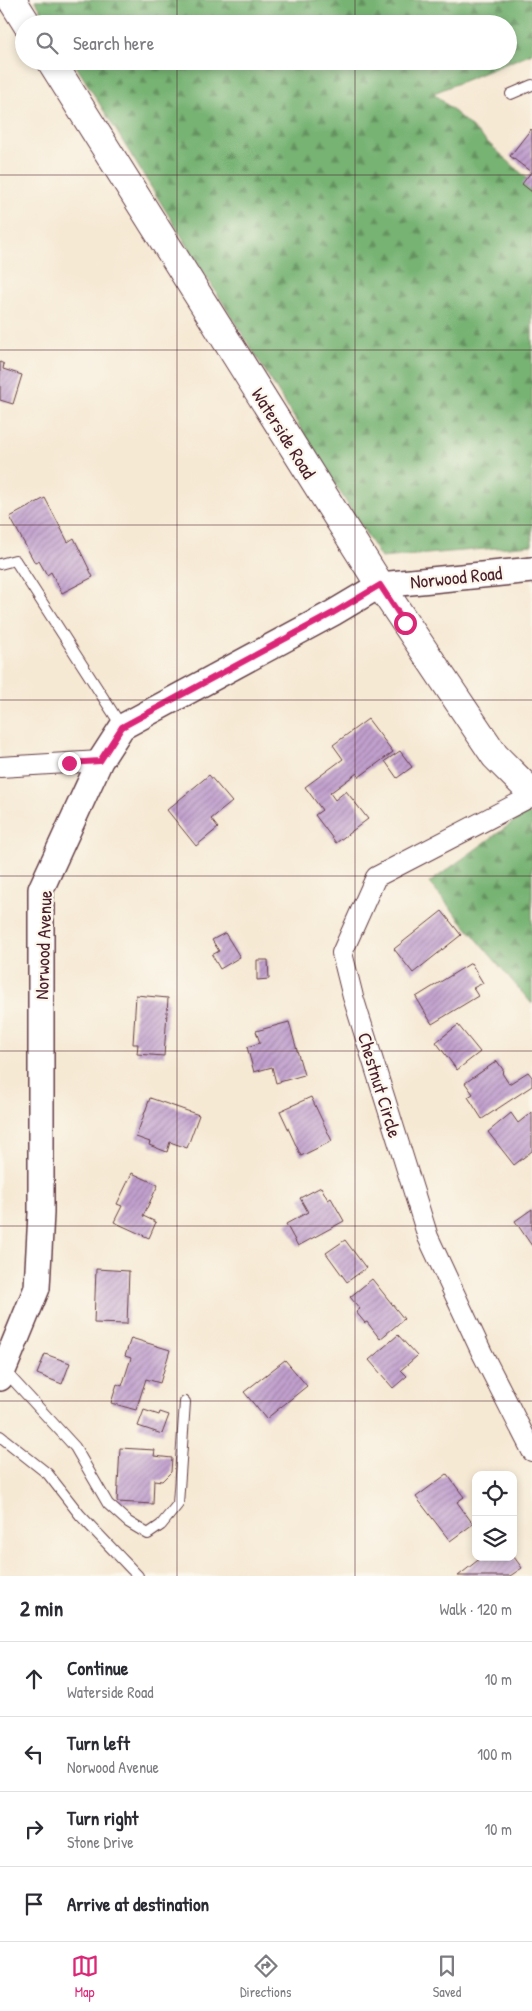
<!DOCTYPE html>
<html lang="en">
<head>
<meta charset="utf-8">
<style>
	body { margin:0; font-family:"Patrick Hand",sans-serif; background:#f7f7f7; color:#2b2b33 }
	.controls { position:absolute; right:15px; bottom:15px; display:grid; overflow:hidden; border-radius:10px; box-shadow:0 2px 8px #0003 }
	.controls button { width:45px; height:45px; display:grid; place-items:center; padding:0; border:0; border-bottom:1px solid #e1e1e2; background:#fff; color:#2b2b33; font:25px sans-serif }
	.stop { position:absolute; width:15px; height:15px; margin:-11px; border:4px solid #db2777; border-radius:50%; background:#fff }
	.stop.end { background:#db2777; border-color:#fff; box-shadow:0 1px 5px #0008 }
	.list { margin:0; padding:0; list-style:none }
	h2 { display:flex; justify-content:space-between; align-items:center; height:65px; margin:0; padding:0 20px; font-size:21px }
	h2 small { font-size:16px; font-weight:400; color:#7c7c81 }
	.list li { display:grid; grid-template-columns:32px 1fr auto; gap:15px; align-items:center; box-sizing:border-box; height:75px; padding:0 20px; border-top:1px solid #e1e1e2 }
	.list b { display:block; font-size:19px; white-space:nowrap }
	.list p { margin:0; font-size:16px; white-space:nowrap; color:#7c7c81 }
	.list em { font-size:16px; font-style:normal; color:#7c7c81 }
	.icon { flex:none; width:28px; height:28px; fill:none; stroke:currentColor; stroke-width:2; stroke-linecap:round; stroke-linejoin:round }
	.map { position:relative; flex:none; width:532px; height:1576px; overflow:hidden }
	.search { position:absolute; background:#fff; box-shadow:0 2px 8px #0003; left:15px; right:15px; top:15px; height:55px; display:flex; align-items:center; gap:12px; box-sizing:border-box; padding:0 18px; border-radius:28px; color:#7c7c81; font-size:19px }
	.sheet { height:365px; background:#fff }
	nav { display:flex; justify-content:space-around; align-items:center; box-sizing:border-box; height:70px; border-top:1px solid #e1e1e2; background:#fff; font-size:14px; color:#7c7c81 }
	nav a { display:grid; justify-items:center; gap:2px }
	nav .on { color:#db2777 }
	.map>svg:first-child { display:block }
	.forest { fill:url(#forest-firs); stroke:#60694f }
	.building { fill:url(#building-hatch) }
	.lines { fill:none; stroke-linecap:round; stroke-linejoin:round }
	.service-casing { stroke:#643d44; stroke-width:12 }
	.minor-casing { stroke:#643d44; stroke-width:22 }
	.tertiary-casing { stroke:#643d44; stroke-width:28 }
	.secondary-casing { stroke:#643d44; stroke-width:30 }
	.service { stroke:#fff; stroke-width:10 }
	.minor { stroke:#fff; stroke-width:20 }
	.tertiary { stroke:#fff; stroke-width:25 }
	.secondary { stroke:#fff; stroke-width:28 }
	.route { stroke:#db2777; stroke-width:6 }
	.grid { fill:none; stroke:#4a1f2b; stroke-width:1; stroke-opacity:0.55 }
	.labels { text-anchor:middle; stroke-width:4.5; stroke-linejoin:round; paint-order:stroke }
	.street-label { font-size:19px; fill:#4a1f2b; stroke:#fbf7ec }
</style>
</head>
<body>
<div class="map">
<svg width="532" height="1576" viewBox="0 0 532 1576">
	<defs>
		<pattern id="forest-firs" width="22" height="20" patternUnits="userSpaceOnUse" patternTransform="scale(1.25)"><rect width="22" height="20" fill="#77b373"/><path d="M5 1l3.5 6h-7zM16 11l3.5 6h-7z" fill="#64915f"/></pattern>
		<pattern id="building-hatch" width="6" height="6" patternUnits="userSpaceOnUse" patternTransform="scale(1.25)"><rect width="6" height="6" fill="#c1a0ce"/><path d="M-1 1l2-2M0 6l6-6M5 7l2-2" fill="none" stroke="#9f82a7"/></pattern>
	</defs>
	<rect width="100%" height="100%" fill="#fbf7ec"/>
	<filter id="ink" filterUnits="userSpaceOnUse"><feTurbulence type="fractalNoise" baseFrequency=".02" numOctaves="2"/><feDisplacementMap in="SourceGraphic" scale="10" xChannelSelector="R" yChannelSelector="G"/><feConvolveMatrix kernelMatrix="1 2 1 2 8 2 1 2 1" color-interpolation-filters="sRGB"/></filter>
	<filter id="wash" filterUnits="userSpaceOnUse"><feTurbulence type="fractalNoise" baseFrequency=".0096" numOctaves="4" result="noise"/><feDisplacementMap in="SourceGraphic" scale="20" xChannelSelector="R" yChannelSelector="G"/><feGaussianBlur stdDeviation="1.12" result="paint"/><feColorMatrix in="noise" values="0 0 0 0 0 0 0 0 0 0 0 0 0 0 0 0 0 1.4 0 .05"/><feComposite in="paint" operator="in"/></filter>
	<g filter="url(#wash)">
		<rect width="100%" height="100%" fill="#f6e9d4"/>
		<g class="forest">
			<path d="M 35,0 L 532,0 L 532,53 L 434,93 L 532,183 L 532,545 L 381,558 L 73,61 L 508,61 L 508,24 L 49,24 Z"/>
			<path d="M 527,812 L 532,816 L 532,1004 L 429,883 Z"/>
		</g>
		<g id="blocks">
			<g class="building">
				<path d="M 531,129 L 532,130 L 532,192 L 522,184 L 531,172 L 510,156 Z"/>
				<path d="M 0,362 L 4,364 L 3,369 L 22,375 L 13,404 L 0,400 Z"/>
				<path d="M 45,498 L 68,542 L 74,538 L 93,577 L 62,593 L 51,572 L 47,575 L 39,561 L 35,563 L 10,517 Z"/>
				<path d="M 368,719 L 393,752 L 359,777 L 357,773 L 330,793 L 335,800 L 346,791 L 368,819 L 336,843 L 315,815 L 322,810 L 305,787 L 343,759 L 333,745 Z"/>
				<path d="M 400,751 L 412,767 L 397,778 L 385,761 Z"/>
				<path d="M 209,775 L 232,802 L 211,819 L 218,828 L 196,846 L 167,810 Z"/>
				<path d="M 442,911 L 461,935 L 413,973 L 394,949 Z"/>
				<path d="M 225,933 L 240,957 L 220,969 L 212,955 L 219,951 L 212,940 Z"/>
				<path d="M 257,960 L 268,960 L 269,979 L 257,980 Z"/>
				<path d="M 471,963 L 483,983 L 473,988 L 478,996 L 432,1024 L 416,997 Z"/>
				<path d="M 136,995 L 168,998 L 164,1056 L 137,1054 L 138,1044 L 133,1044 Z"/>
				<path d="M 289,1022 L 304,1075 L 276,1083 L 272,1067 L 254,1072 L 247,1047 L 260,1043 L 256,1031 Z"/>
				<path d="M 458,1025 L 480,1052 L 457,1070 L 436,1042 Z"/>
				<path d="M 497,1061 L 504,1071 L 502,1073 L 509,1084 L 528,1072 L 532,1077 L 532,1086 L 482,1119 L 468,1097 L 473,1094 L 465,1083 Z"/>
				<path d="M 311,1097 L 332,1141 L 301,1156 L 280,1111 Z"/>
				<path d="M 150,1098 L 199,1115 L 187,1148 L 170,1142 L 167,1152 L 149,1145 L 150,1142 L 136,1137 Z"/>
				<path d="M 532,1112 L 532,1151 L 514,1165 L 488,1132 L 511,1113 L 518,1123 Z"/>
				<path d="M 132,1173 L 158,1185 L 143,1216 L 156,1222 L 149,1238 L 114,1222 L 122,1206 L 117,1204 Z"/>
				<path d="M 321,1187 L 328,1200 L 331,1198 L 344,1221 L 298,1246 L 286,1224 L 308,1212 L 300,1198 Z"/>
				<path d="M 532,1209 L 532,1246 L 515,1221 Z"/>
				<path d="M 345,1240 L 366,1268 L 347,1282 L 326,1253 Z"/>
				<path d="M 96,1269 L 129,1271 L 127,1324 L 94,1323 Z"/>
				<path d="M 372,1279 L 404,1319 L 380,1339 L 367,1322 L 365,1323 L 356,1312 L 360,1309 L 350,1297 Z"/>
				<path d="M 398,1335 L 417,1356 L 401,1370 L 407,1376 L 393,1388 L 369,1360 Z"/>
				<path d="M 131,1338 L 170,1350 L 160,1383 L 146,1379 L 136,1410 L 111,1403 L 117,1384 L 122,1386 L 131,1358 L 125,1356 Z"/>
				<path d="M 45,1354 L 70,1363 L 62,1384 L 37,1374 Z"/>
				<path d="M 285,1360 L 307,1386 L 266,1419 L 244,1392 Z"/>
				<path d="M 144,1410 L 159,1415 L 160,1412 L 169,1415 L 162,1434 L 138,1426 Z"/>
				<path d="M 120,1448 L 155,1450 L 154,1456 L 172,1458 L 171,1472 L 162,1481 L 154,1480 L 153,1504 L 117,1502 Z"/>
				<path d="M 447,1474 L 464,1497 L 457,1502 L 473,1524 L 450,1541 L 416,1497 Z"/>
				<path d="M 482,1557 L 514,1557 L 522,1568 L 510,1576 L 458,1576 Z"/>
			</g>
		</g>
	</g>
	<g filter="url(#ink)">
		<use href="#blocks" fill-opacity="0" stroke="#643d44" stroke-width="1"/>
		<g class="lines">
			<g class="service-casing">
				<g id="service">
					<path d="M 511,94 L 532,85"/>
					<path d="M 0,564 L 15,560 L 122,727"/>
					<path d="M 4,1370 L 75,1447 L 108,1504 L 128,1522 L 148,1534 L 161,1525 L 178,1504 L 185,1402"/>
					<path d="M 0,1436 L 48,1474 L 80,1515 L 138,1576"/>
				</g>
			</g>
			<g class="minor-casing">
				<g id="minor">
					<path d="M 0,767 L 100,761"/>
					<path d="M 532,796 L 376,877 L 342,953 L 353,997 L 428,1237 L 482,1353 L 532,1451"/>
				</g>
			</g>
			<g class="tertiary-casing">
				<path id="tertiary" d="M 0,1378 L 37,1288 L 41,1213 L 41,889 L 100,761 L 122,727 L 333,613 L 380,585 L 532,570"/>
			</g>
			<g class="secondary-casing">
				<g id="secondary">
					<path d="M 12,0 L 27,24"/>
					<path d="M 51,61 L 380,585 L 495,756 L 532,793"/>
				</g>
			</g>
			<use href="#service" class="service"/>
			<use href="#minor" class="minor"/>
			<use href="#tertiary" class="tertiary"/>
			<use href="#secondary" class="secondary"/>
		</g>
	</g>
	<g class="lines" filter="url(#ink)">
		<path class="route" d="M 69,763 L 100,761 L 122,727 L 333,613 L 380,585 L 405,623"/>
	</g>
	<path class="grid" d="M 177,0 L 177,24M 355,0 L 355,24M 177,61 L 177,1576M 355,61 L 355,1576M 0,175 L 532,175M 0,350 L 532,350M 0,525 L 532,525M 0,700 L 532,700M 0,876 L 532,876M 0,1051 L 532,1051M 0,1226 L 532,1226M 0,1401 L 532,1401"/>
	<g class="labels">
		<g class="street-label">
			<text transform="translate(284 433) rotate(58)" y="7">Waterside Road</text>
			<text transform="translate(456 577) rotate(-6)" y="7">Norwood Road</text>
			<text transform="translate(43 945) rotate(-88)" y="7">Norwood Avenue</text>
			<text transform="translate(380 1085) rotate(73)" y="7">Chestnut Circle</text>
		</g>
	</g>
</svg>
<div class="controls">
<button><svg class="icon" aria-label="locate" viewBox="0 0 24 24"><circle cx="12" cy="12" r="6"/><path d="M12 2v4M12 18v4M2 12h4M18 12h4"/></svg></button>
<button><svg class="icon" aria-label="layers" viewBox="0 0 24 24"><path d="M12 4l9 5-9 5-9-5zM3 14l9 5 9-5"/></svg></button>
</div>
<div class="stop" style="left:405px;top:623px"></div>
<div class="stop end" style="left:69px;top:763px"></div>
<div class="search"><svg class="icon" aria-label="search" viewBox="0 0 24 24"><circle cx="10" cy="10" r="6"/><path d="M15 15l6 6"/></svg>Search here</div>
</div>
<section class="sheet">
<h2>2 min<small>Walk · 120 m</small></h2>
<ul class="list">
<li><svg class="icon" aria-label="ahead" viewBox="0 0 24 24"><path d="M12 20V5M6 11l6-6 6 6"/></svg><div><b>Continue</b><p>Waterside Road</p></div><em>10 m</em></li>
<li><svg class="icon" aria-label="left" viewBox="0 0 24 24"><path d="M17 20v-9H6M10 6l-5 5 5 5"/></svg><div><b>Turn left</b><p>Norwood Avenue</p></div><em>100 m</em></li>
<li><svg class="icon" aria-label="right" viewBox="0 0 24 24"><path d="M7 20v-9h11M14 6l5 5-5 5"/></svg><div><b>Turn right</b><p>Stone Drive</p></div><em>10 m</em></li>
<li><svg class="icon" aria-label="arrive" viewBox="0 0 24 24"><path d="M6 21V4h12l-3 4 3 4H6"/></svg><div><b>Arrive at destination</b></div></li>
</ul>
</section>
<nav>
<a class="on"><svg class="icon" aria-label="map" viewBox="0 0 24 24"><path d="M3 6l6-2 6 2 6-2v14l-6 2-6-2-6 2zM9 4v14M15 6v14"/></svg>Map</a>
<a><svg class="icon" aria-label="directions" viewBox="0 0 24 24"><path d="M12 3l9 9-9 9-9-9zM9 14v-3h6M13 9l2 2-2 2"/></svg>Directions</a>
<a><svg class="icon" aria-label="saved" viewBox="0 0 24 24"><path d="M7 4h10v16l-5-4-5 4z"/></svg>Saved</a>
</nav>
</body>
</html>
